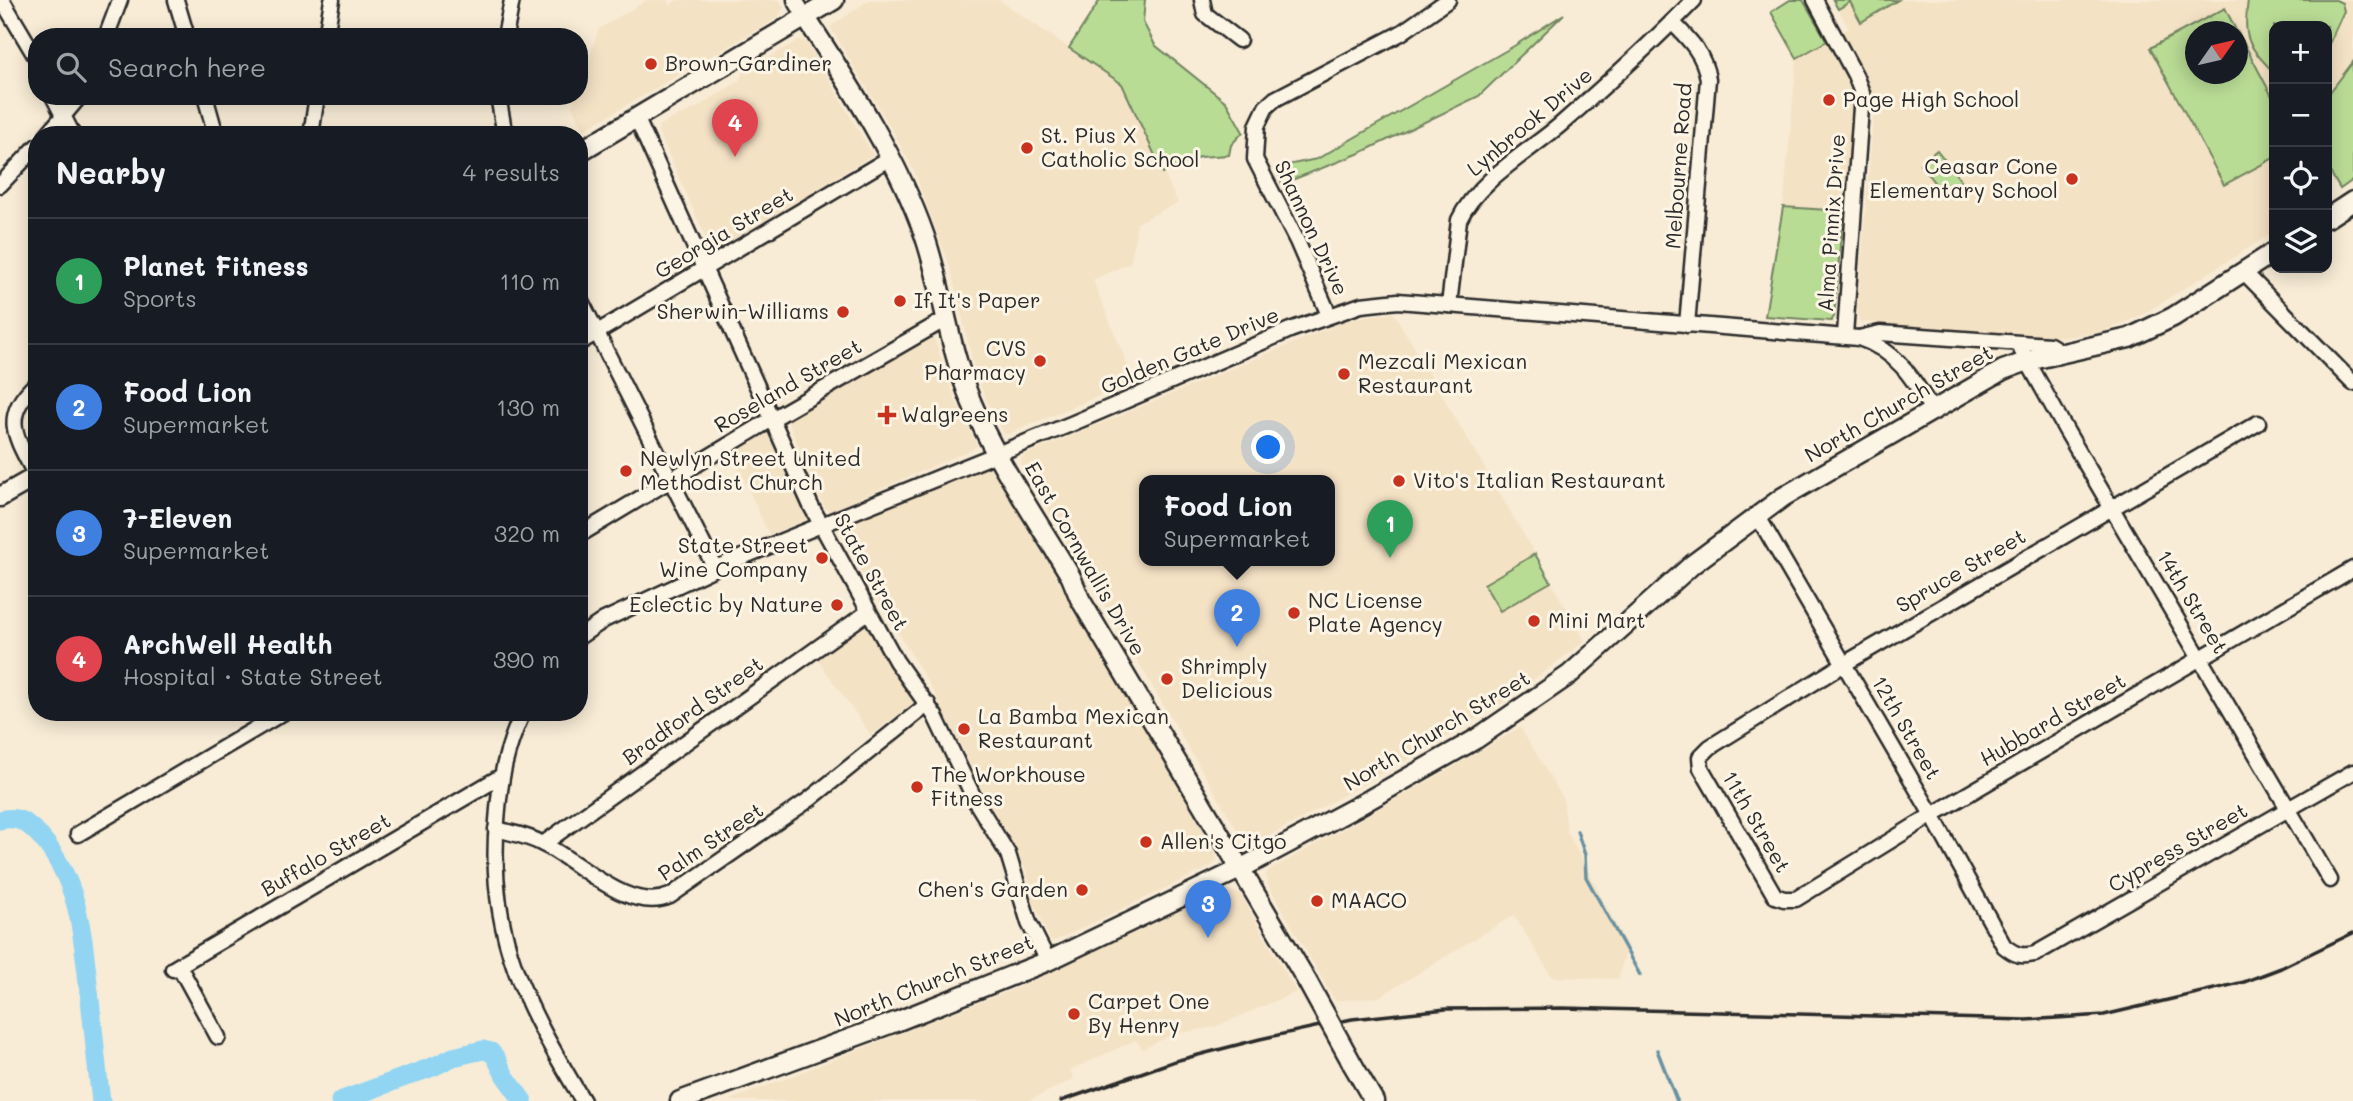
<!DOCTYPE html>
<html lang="en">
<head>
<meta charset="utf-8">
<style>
	body { margin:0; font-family:Mali,sans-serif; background:#242831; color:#f1f3f6 }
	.controls { position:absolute; right:21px; top:21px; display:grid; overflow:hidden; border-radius:14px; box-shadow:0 4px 18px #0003 }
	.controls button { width:63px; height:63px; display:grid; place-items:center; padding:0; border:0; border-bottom:2px solid #363941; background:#171b24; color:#f1f3f6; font:35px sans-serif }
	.compass { position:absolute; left:2185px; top:21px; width:63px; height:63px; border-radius:50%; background:#171b24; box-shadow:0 4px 18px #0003; rotate:56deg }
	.you { position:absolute; left:1269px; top:448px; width:24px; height:24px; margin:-18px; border:5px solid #fff; border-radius:50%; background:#1a73e8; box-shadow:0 0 0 10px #1a73e833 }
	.badge { display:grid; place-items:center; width:46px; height:46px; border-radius:50%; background:#db2777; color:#fff; font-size:23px; font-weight:700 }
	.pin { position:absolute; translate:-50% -58px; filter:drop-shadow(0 2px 4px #0008) }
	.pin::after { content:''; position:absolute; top:37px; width:24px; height:21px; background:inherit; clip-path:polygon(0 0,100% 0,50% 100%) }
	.popup { position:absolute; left:1139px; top:475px; width:196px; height:91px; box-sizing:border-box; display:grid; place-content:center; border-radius:14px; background:#171b24; filter:drop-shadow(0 2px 5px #0005); font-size:23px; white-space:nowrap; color:#9ea1a6 }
	.popup b { font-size:26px; color:#f1f3f6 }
	.popup::after { content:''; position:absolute; left:50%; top:100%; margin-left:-14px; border:14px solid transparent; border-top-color:#171b24 }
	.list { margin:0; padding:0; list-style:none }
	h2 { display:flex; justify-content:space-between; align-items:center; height:91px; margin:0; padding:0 28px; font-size:30px }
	h2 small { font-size:23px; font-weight:400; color:#9ea1a6 }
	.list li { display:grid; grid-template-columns:46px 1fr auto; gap:21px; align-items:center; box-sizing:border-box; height:126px; padding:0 28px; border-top:2px solid #363941 }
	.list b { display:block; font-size:26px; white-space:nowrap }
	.list p { margin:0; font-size:23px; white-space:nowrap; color:#9ea1a6 }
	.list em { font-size:23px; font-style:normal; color:#9ea1a6 }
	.icon { flex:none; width:38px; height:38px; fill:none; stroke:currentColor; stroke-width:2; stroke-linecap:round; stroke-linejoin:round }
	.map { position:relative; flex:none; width:2353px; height:1101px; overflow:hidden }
	.search { position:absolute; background:#171b24; box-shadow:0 4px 18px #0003; left:28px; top:28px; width:560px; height:77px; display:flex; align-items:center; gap:18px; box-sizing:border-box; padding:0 24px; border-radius:28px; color:#9ea1a6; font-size:26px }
	.panel { position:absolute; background:#171b24; box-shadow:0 4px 18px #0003; left:28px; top:126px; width:560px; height:595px; border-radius:28px }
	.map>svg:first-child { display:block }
	.built { fill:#f4e2c5; fill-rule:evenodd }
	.green { fill:#b9dc95; stroke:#728460; stroke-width:2 }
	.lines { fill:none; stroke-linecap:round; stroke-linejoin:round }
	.stream { stroke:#6891a3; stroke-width:3.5 }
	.river { stroke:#91d5f3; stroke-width:19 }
	.minor-casing { stroke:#2b2b2b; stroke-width:19 }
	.major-casing { stroke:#2b2b2b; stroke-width:23 }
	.minor { stroke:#fcf5e5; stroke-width:14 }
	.major { stroke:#fcf5e5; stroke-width:18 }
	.rail { stroke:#2b2b2b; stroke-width:3.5 }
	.major-bridge-casing { stroke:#2b2b2b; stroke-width:23; stroke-linecap:butt }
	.major-bridge { stroke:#fcf5e5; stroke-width:18 }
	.poi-dot { fill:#c8321e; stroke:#fcf5e5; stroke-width:2.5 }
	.labels { text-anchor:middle; stroke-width:6; stroke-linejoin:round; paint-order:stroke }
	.poi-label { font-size:21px; fill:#2b2b2b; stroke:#fcf5e5; text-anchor:start }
	.street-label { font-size:21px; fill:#2b2b2b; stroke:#fcf5e5 }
</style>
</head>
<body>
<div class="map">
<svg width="2353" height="1101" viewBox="0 0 2353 1101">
	<rect width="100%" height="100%" fill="#f8ecd6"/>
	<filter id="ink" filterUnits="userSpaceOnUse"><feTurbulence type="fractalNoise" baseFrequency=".0143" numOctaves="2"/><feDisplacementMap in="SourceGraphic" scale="14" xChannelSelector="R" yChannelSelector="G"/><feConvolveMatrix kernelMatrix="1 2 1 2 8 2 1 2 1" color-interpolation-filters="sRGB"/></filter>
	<g filter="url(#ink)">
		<g class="built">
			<path d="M 647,0 L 667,0 L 670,5 L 677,0 L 779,0 L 784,7 L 779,17 L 584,130 L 572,107 L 576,96 L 579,96 L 579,87 L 599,29 Z"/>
			<path d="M 869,0 L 999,0 L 1122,84 L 1178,203 L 1137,223 L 1131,262 L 1093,280 L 1134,381 L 1009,434 L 1004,434 L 987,402 L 975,371 L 950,267 L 914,171 L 890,126 L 830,27 Z"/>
			<path d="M 1833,0 L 2353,0 L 2353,62 L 2327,96 L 2327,26 L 2274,26 L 2274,232 L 2142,315 L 2101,332 L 2066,337 L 1860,322 L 1857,315 L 1875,94 L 1853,106 L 1843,211 L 1783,207 L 1797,58 L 1849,28 ZM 2196,32 L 2238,32 L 2238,74 L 2196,74 Z"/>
			<path d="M 799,40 L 807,42 L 873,155 L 715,251 L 711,249 L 658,131 L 659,125 L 696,108 L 739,81 L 743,72 Z"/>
			<path d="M 1394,313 L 1535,554 L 1484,584 L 1499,611 L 1551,582 L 1585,641 L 1505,701 L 1435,744 L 1303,818 L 1252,845 L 1246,845 L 1021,464 L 1021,459 L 1024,455 L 1047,446 L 1343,322 L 1366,316 ZM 1144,481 L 1330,481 L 1330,561 L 1144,561 Z"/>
			<path d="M 930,339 L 935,340 L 954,396 L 977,445 L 975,448 L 830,511 L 825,508 L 788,422 L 791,417 Z"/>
			<path d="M 772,430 L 810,518 L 769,535 L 732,453 Z"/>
			<path d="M 988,468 L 993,469 L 1158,750 L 1216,853 L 1217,859 L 1212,866 L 1055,941 L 1050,940 L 1032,898 L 1027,874 L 1014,844 L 989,803 L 937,697 L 865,578 L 839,529 L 840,526 Z"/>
			<path d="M 869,623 L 915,696 L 915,702 L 871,735 L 817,659 Z"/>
			<path d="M 1520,727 L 1563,798 L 1567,831 L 1627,946 L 1618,979 L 1552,977 L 1514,915 L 1379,997 L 1335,1001 L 1268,885 L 1266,876 L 1268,871 L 1455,766 Z"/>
			<path d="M 1227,889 L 1241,895 L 1296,992 L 1215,1027 L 1174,1034 L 1142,1049 L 1136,1040 L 1070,1070 L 1074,1079 L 1028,1101 L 728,1101 L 1029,983 Z"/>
		</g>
		<g class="green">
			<path d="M 1100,0 L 1145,0 L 1143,22 L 1155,45 L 1226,102 L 1243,132 L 1231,145 L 1229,155 L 1199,157 L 1163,173 L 1122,84 L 1069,48 Z"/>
			<path d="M 1790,0 L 1803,0 L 1827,41 L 1797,58 L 1771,12 Z"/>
			<path d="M 1833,0 L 1898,0 L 1861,22 L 1850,2 L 1838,9 Z"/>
			<path d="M 2248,0 L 2336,0 L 2342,3 L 2344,11 L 2327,48 L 2327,26 L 2274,26 L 2274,73 C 2247,44 2243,40 2248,0 Z"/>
			<path d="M 2225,8 L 2237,32 L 2196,32 L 2196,74 L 2238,74 L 2238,32 L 2274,100 L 2274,158 L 2224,185 L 2150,48 Z"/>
			<path d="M 1564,14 L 1479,96 L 1360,153 L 1282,184 L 1279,176 L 1282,166 L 1317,159 L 1514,46 Z"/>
			<path d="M 2353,62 L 2353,180 L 2340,189 L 2327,167 L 2327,96 Z"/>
			<path d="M 1937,150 L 1961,181 L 1943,194 L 1920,164 Z"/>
			<path d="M 1783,207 L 1843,211 L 1834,317 L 1831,321 L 1765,316 Z"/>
			<path d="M 1535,554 L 1551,582 L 1500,611 L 1484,584 Z"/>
		</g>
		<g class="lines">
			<g class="stream">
				<path d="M 1577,831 L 1585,855 L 1586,877 L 1640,975"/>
				<path d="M 1657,1050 L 1677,1101"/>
			</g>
			<g class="river">
				<path d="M 0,820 C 19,815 29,824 41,837 C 78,881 82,928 88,983 C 93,1022 96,1062 101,1101"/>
				<path d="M 340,1101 L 435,1066 L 453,1057 L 483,1050 L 491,1052 L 496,1058 L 505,1076 L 523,1101"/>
			</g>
			<g class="minor-casing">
				<g id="minor">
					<path d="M 2,0 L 37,59"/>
					<path d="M 176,0 L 187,37"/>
					<path d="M 795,0 L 806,18"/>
					<path d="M 1202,0 L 1205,14 L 1239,40"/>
					<path d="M 1815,0 L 1855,75 L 1862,93 L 1845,335"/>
					<path d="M 1672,22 C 1690,40 1704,54 1708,79 L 1687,325"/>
					<path d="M 106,37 L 120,0"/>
					<path d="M 326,37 L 332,0"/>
					<path d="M 505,37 L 512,0"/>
					<path d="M 53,96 L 73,135"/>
					<path d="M 205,96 L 216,135"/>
					<path d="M 498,96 L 505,135"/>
					<path d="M 637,119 L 811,506 L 896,661 L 935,716 L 976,802 L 1008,854 L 1029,923 L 1048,961"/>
					<path d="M 47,135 L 80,96"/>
					<path d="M 311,135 L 317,96"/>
					<path d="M 0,185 L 37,146"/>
					<path d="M 2244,272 L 2353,383"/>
					<path d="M 579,297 L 715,568"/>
					<path d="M 1449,305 L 1459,220 C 1477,181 1528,152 1560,125 C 1606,85 1651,44 1694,0"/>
					<path d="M 1329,315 L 1297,241 L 1255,159 L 1257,126 L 1266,107 L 1275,99 L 1401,33 L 1448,0"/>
					<path d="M 1859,338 L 1880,333 L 2050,345 L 2063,353"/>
					<path d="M 579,343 L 890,158"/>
					<path d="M 2018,344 L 2067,432 L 2330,880"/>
					<path d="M 2258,423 L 1844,664 L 1710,747 L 1700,757 L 1701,768 L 1775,896 L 1784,899 L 1796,899 L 1932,815 L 2353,569"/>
					<path d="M 36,476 C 15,436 0,416 37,383"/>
					<path d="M 1757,515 L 1932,815 L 2004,946 C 2015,955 2021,957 2035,954 L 2353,772"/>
					<path d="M 579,535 L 772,419 L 946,319"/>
					<path d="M 579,637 L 604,620 L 715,568 L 1071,424 L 1290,330 L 1361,305 L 1398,301 L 1859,338 C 1896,350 1913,378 1932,410"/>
					<path d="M 523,712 C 505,751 500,779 497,821 C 487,935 526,1006 583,1101"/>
					<path d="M 496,829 C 512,833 529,836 543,844 C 580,862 628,914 670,896 L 810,799 L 928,704"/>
					<path d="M 78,834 L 284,712"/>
					<path d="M 543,844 L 868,612"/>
					<path d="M 179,966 L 218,1037"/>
					<path d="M 173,969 L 500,777"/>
				</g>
			</g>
			<g class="major-casing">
				<g id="major">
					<path d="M 806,18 C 851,87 898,159 925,237 C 943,291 949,348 971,401 C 995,460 1038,521 1071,577 L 1080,599 L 1307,981"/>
					<path d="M 579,152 L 834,0"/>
					<path d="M 2327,218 L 2353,201"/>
					<path d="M 0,497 L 37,476"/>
					<path d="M 1353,1065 L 1374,1101"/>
					<path d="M 680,1101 L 898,1021 L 1048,961 L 1240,869 L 1358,806 L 1476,739 L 1569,675 L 1693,564 L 1783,497 L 2003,370 L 2028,361 L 2129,338 L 2173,317 L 2274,252"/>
				</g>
			</g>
			<use href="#minor" class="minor"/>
			<use href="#major" class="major"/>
			<path class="rail" d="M 1061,1101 L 1175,1061 L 1260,1039 L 1352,1019 L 1446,1009 L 1563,1008 L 2026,1020 L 2104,1015 L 2244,982 L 2281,968 L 2353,933"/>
			<g class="major-bridge-casing">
				<path id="major-bridge" d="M 1307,981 L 1353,1065"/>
			</g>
			<use href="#major-bridge" class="major-bridge"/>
		</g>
	</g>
	<g class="poi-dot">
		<circle cx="651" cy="64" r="7"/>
		<circle cx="1829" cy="100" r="7"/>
		<circle cx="1027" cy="148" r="7"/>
		<circle cx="2072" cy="179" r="7"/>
		<circle cx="900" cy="301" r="7"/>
		<circle cx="843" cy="312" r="7"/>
		<circle cx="1040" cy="361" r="7"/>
		<circle cx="1344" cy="374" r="7"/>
		<path d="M883.5 404.5h7v7h7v7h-7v7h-7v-7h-7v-7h7z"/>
		<circle cx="626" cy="471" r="7"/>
		<circle cx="1399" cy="481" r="7"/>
		<circle cx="822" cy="558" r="7"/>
		<circle cx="837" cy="605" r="7"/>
		<circle cx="1294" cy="613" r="7"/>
		<circle cx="1534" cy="621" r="7"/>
		<circle cx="1167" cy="679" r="7"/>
		<circle cx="964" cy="729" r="7"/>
		<circle cx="917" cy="787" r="7"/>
		<circle cx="1146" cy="842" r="7"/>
		<circle cx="1082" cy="890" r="7"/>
		<circle cx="1317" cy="901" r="7"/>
		<circle cx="1074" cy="1014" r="7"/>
	</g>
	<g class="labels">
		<g class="poi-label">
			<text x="665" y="71">Brown-Gardiner</text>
			<text x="1843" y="107">Page High School</text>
			<text x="1041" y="143">St. Pius X<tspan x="1041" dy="24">Catholic School</tspan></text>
			<text x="2058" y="174" text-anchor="end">Ceasar Cone<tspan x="2058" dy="24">Elementary School</tspan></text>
			<text x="914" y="308">If It's Paper</text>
			<text x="829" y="319" text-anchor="end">Sherwin-Williams</text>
			<text x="1026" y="356" text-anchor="end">CVS<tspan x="1026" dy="24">Pharmacy</tspan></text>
			<text x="1358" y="369">Mezcali Mexican<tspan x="1358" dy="24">Restaurant</tspan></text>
			<text x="901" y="422">Walgreens</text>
			<text x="640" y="466">Newlyn Street United<tspan x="640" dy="24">Methodist Church</tspan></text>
			<text x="1413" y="488">Vito's Italian Restaurant</text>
			<text x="808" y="553" text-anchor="end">State Street<tspan x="808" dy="24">Wine Company</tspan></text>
			<text x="1308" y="608">NC License<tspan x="1308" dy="24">Plate Agency</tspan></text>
			<text x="823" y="612" text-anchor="end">Eclectic by Nature</text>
			<text x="1548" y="628">Mini Mart</text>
			<text x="1181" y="674">Shrimply<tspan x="1181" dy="24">Delicious</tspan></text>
			<text x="978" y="724">La Bamba Mexican<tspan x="978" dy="24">Restaurant</tspan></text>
			<text x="931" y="782">The Workhouse<tspan x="931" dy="24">Fitness</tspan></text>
			<text x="1160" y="849">Allen's Citgo</text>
			<text x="1068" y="897" text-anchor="end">Chen's Garden</text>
			<text x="1331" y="908">MAACO</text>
			<text x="1088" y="1009">Carpet One<tspan x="1088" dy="24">By Henry</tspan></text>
		</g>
		<g class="street-label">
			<text transform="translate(1530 122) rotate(-40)" y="7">Lynbrook Drive</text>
			<text transform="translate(1679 166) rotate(-86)" y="7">Melbourne Road</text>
			<text transform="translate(1832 223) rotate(-86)" y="7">Alma Pinnix Drive</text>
			<text transform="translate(1311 228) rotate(65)" y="7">Shannon Drive</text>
			<text transform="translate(724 233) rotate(-31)" y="7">Georgia Street</text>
			<text transform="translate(1190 351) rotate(-23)" y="7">Golden Gate Drive</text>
			<text transform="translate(788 386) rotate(-30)" y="7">Roseland Street</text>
			<text transform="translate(1899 404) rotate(-30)" y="7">North Church Street</text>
			<text transform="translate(1085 559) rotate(60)" y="7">East Cornwallis Drive</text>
			<text transform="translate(1961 571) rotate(-30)" y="7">Spruce Street</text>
			<text transform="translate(871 572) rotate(61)" y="7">State Street</text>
			<text transform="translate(2192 602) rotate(59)" y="7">14th Street</text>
			<text transform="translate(693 711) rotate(-36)" y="7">Bradford Street</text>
			<text transform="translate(2053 720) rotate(-30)" y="7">Hubbard Street</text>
			<text transform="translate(1906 728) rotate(60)" y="7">12th Street</text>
			<text transform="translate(1437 731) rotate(-31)" y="7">North Church Street</text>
			<text transform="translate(1756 822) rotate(60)" y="7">11th Street</text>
			<text transform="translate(711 842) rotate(-34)" y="7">Palm Street</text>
			<text transform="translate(2178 848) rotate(-30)" y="7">Cypress Street</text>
			<text transform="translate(326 855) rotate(-30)" y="7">Buffalo Street</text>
			<text transform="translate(934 981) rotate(-22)" y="7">North Church Street</text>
		</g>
	</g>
</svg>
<div class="controls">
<button>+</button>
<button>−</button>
<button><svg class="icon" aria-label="locate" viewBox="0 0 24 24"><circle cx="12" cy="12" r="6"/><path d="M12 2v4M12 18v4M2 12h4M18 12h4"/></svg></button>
<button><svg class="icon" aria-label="layers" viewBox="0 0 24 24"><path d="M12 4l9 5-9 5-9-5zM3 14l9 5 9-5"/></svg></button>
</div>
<svg class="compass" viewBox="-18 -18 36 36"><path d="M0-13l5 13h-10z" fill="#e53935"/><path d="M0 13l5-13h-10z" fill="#9ea1a6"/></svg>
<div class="you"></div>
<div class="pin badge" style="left:1390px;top:558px;background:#2e9e5b">1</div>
<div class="pin badge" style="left:1237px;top:647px;background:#3f7fe0">2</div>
<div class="popup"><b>Food Lion</b>Supermarket</div>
<div class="pin badge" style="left:1208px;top:938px;background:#3f7fe0">3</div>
<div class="pin badge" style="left:735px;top:157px;background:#e0444e">4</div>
<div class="search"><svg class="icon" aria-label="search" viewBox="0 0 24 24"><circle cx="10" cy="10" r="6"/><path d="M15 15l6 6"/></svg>Search here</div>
<section class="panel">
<h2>Nearby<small>4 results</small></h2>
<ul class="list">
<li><span class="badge" style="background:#2e9e5b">1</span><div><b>Planet Fitness</b><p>Sports</p></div><em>110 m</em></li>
<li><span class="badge" style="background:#3f7fe0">2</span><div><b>Food Lion</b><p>Supermarket</p></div><em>130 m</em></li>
<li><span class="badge" style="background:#3f7fe0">3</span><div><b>7-Eleven</b><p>Supermarket</p></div><em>320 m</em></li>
<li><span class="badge" style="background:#e0444e">4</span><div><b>ArchWell Health</b><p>Hospital · State Street</p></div><em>390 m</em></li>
</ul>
</section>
</div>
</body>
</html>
